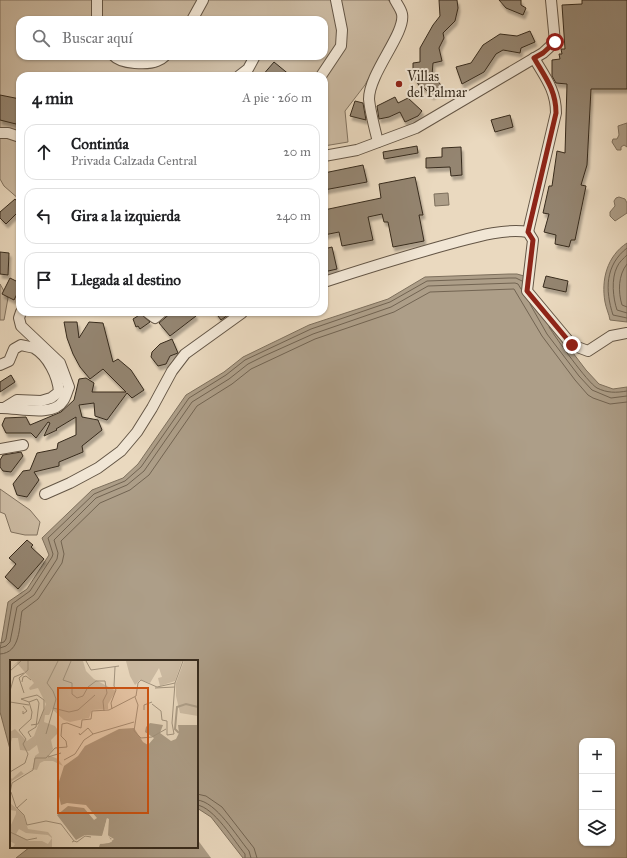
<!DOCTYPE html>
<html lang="es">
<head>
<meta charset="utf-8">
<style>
	body { margin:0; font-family:"IM FELL Great Primer",serif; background:#f2f2f2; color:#202124 }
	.controls { position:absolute; right:12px; bottom:12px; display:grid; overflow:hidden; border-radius:8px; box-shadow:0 1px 3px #0004 }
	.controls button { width:36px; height:36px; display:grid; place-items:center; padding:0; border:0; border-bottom:1px solid #e0e0e0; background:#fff; color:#202124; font:20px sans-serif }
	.stop { position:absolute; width:12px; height:12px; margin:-9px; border:3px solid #8f2418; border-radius:50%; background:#fff }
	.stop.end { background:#8f2418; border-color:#fff; box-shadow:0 1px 4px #0008 }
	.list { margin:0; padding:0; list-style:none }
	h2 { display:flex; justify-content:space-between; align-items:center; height:52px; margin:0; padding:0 16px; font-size:17px }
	h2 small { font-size:13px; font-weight:400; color:#757577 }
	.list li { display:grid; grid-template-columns:26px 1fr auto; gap:12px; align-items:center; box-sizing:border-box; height:56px; margin:0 8px 8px; padding:0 8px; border:1px solid #e0e0e0; border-radius:12px }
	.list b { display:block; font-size:15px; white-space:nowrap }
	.list p { margin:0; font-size:13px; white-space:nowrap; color:#757577 }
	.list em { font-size:13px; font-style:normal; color:#757577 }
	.icon { flex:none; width:22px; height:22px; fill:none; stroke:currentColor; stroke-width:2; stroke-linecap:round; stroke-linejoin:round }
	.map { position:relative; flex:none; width:627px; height:858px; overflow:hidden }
	.search { position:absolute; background:#fff; box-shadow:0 1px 3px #0004; left:16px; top:16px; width:312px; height:44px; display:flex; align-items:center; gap:10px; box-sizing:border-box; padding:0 14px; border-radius:12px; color:#757577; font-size:15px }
	.panel { position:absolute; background:#fff; box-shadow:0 1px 3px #0004; left:16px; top:72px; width:312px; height:244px; border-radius:12px }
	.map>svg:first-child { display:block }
	.green { fill:#ccbba3; stroke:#827360; fill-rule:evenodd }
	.water { fill:#ad9e88; stroke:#7e705d; fill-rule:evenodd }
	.pier { fill:#ead9bf }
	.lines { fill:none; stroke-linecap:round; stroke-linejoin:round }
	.shore { stroke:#726452; stroke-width:1 }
	.building { fill:#948571; stroke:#372b1d; filter:url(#shadow) }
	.street-casing { stroke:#645646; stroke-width:12 }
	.street { stroke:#f1e6d5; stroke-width:10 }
	.route { stroke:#8f2418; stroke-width:5 }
	.poi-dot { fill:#8f2418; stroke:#f1e6d5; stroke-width:1.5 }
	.labels { text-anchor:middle; stroke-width:4; stroke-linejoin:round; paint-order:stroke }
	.poi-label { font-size:14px; fill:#372b1d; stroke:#f1e6d5; text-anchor:start }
	.inset-river { fill:none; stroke:#ad9e88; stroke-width:2 }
	.inset-road { fill:none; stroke:#a2937e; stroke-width:1 }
	.view { fill:#cd520f; fill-opacity:0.15; stroke:#cd520f; stroke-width:2 }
	.inset-edge { fill:none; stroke:#372b1d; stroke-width:2 }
</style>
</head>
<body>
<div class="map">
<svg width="627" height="858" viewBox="0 0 627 858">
	<defs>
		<filter id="shadow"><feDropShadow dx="2" dy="4" stdDeviation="1" flood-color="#0004"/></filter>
	</defs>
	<rect width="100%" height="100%" fill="#ead9bf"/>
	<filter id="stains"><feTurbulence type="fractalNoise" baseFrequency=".005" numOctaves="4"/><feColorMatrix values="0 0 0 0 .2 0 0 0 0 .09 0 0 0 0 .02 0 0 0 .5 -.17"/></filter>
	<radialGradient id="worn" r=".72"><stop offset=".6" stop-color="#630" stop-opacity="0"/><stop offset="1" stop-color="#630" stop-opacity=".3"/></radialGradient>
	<g class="green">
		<path d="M 0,0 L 388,0 L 402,15 L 365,85 L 345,111 L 348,142 L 324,146 L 324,76 L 20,76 L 20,200 L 4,186 L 0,179 ZM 20,20 L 324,20 L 324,56 L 20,56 Z"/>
		<path d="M 0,284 L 8,298 L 4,320 L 0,320 Z"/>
		<path d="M 0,489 L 30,510 L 40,522 L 37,535 L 25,535 L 11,532 L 5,514 L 0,512 Z"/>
	</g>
	<g class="water">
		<path d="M 627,123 L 627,147 L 624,145 L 621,147 L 621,150 L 617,150 L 612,142 L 613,139 L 617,139 L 619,135 L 618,126 Z"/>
		<path d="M 448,193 L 449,205 L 435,206 L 434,194 Z"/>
		<path d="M 619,197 L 625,199 L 627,203 L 627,213 L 615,221 L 610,216 L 610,212 L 615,206 L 614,201 L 616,198 Z"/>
		<path d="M 627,243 L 627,322 L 610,320 C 609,314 606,308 605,302 C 601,280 607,256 627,243 Z"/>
		<path d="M 509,274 L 517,274 L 524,276 L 554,328 L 586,370 L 599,384 L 613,389 L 627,387 L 627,858 L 243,858 L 211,817 L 197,808 L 197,661 L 11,661 L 11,753 L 0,712 L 0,649 L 8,602 L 27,589 L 49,555 L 42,538 L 92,490 L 123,478 L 138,464 L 186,395 L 224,372 L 243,357 L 309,325 L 388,299 L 425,277 ZM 582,741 L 612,741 L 612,843 L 582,843 Z"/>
		<path d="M 197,835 L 213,858 L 16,858 L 30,847 L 197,847 Z"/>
	</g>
	<path class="pier" d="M 197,833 L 199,834 L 215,858 L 211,858 L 197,839 Z"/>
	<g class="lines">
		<g class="shore">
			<path d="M 627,248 C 605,265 605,290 613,315 L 627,318"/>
			<path d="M 627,255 C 624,258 619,262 617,267 C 611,279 613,298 617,310 L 627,313"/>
			<path d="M 627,264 C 618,275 618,292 622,305 L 627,307"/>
			<path d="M 530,304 L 547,334 L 579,376 L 592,390 L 611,398 L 627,396"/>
			<path d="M 549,327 C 556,338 587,382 597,388 C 607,393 616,393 627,391"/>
			<path d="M 0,643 L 4,642 L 6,639 L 12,604 L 30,591 L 52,557 L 53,554 L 48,538 L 94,494 L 125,481 L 141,467 L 189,398 L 226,375 L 245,360 L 311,329 L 390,302 L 427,281 L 509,278 L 516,278 L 522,281"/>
			<path d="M 0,648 L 6,646 L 10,642 L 17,607 L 34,595 L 57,559 L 58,553 L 54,540 L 96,498 L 127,485 L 144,471 L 192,402 L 229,379 L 248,364 L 264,356 L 313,334 L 391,307 L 428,286 L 515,283 L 518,284 L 521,289"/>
			<path d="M 0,654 C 21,653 19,626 22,611 L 38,599 L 62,563 L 64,554 L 61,541 L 100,503 L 130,490 L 149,475 L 197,406 L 232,384 L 251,369 L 315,339 L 394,312 L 430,292 L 514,289 L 542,336 L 575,380 L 588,395 L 593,398 L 610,404 L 627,402"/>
			<path d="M 197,794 L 206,796 L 222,807 L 254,848 L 257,858"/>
			<path d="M 197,800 C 216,801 237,837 249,851 L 251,858"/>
			<path d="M 197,805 C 214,807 234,841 245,854 L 245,858"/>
		</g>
	</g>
	<g class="building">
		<path d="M 439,0 L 457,0 L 458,8 L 455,21 L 443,33 L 444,38 L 439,48 L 442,61 L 433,63 L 432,75 L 442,86 L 432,96 L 423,87 L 421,89 L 413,75 L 413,63 L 420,62 L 420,48 L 433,25 L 440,16 Z"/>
		<path d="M 499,0 L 521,0 L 521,5 L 526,8 L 523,15 L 506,8 Z"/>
		<path d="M 582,0 L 627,0 L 627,89 L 591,89 L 587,165 L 581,185 L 586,186 L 575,240 L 571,240 L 569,247 L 555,244 L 556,235 L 544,232 L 549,214 L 543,213 L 549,186 L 552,186 L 557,151 L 565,153 L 567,84 L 556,83 L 552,76 L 552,60 L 560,59 L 559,54 L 562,54 L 561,49 L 565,49 L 562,5 L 582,4 Z"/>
		<path d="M 530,31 L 535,42 L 521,48 L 520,53 L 503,50 L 496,54 L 484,72 L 462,84 L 456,67 L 471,63 L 483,45 L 500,34 L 517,36 Z"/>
		<path d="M 274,62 L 291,76 L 262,76 Z"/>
		<path d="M 0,95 L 20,99 L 20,125 L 0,120 Z"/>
		<path d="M 395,97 L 398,103 L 408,98 L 422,111 L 418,116 L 405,122 L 400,112 L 389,117 L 379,119 L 377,106 Z"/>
		<path d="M 355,101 L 363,103 L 366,120 L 350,116 Z"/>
		<path d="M 510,115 L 513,127 L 495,132 L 491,120 Z"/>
		<path d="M 417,146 L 418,153 L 384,159 L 383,152 Z"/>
		<path d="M 461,147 L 462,175 L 451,176 L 450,167 L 426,168 L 426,158 L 442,157 L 442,148 Z"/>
		<path d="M 363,165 L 367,182 L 324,190 L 324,173 Z"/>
		<path d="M 415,177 L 423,215 L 419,215 L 424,241 L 393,247 L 388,222 L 384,222 L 382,214 L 368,217 L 373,240 L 342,246 L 339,232 L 324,235 L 324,210 L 381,198 L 379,184 Z"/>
		<path d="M 15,199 L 20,205 L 20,210 L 6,224 L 0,218 L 0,212 Z"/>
		<path d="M 332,247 L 337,269 L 324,272 L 324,249 Z"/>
		<path d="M 0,252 L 9,253 L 8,275 L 0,274 Z"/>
		<path d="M 546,276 L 568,281 L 566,292 L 543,287 Z"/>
		<path d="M 10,278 L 20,283 L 20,288 L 14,300 L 2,294 Z"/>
		<path d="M 172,312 L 193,312 L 196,316 L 170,336 L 159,323 Z"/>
		<path d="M 215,312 L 232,312 L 221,320 Z"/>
		<path d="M 141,314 L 150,322 L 140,329 L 138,326 L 136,327 L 133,319 Z"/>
		<path d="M 64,322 L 77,322 L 79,338 L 89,322 L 103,323 L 113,362 L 118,359 L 131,370 L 144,390 L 132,398 L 127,393 L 107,420 L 95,416 L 94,403 L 79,405 L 82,417 L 98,420 L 102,430 L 82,446 L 83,452 L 59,462 L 59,466 L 34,472 L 39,480 L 27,497 L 17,495 L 13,484 L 23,471 L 30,470 L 37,453 L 57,449 L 58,443 L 76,435 L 76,417 L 56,429 L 57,430 L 44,436 L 50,423 L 48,422 L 36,438 L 31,433 L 6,433 L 2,425 L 5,418 L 26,417 L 30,425 L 61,412 L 74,400 L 79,379 L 86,378 L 94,383 L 92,392 L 126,392 L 103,369 L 90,379 L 80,367 L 73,354 L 67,338 Z"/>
		<path d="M 172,339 L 178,353 L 170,356 L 166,364 L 158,366 L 151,357 L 152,352 L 160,344 Z"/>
		<path d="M 11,375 L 15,382 L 0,392 L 0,382 Z"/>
		<path d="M 21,452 L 23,456 L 11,472 L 3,471 L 0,467 L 0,460 L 3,455 Z"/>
		<path d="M 27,540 L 33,545 L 31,547 L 44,559 L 18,589 L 5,577 L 16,564 L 9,558 Z"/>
	</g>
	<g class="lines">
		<g class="street-casing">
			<g id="street">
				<path d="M 97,20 L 97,0"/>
				<path d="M 192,20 L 203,0"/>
				<path d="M 114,56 C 121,64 148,65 157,61 C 160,60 163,58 165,56"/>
				<path d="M 239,76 L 248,69 L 255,56"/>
				<path d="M 321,76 L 341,46 L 342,30 L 336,0"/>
				<path d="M 0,133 L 8,133 L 20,137"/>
				<path d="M 378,142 C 375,130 370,111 369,99 C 369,73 406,33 402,14 C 401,9 397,4 395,0"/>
				<path d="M 324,156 L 357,150 L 416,128 L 543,53 L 555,42 L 551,0"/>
				<path d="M 528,232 L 556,113 C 556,90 545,77 534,58"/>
				<path d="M 324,282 C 367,268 409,255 453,243 C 475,237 505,228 528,232 L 533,240 L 527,291 L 572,345 L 588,351 L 611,336 L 627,333"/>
				<path d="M 147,312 L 155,318 L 162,312"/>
				<path d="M 0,365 L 9,361 L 14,349 L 21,345 C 25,346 30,347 34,348 C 48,356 58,376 59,392 L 51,398 L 41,401 L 17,400 L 4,408"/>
				<path d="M 0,408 C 16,407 53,418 63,401 C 66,397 67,391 69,387 L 60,363 L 21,326 L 19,318 L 21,312"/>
				<path d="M 0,449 L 23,445"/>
				<path d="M 45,494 L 70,483 L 98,468 L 121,451 L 137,432 L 152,408 L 172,371 L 185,354 L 242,313"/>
			</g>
		</g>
		<use href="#street" class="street"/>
	</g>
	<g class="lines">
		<path class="route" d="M 555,42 L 543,53 L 534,58 C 545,77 556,90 556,113 L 528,232 L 533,240 L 527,291 L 572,345"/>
	</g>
	<circle class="poi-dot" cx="399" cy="84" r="4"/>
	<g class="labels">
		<g class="poi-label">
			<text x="407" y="81">Villas<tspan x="407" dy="16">del Palmar</tspan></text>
		</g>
	</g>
	<g transform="translate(10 660)">
		<rect width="188" height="188" fill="#ead9bf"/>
		<path d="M 8,1 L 73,1 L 76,11 L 84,19 L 106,31 L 98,44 L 98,49 L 82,50 L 79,58 L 60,62 L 54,60 L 42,49 L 39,55 L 35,55 L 34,62 L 45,66 L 49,72 L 41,80 L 43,89 L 38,95 L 48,99 L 53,106 L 43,101 L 34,101 L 30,103 L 27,110 L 22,109 L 2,121 L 0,128 L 0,117 L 2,119 L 11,111 L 14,114 L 23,108 L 25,96 L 29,93 L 27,85 L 19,91 L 10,90 L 8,78 L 2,78 L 0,86 L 0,72 L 5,69 L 17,81 L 24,76 L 36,44 L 28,28 L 20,30 L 19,28 L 24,23 L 7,3 L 0,9 ZM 116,1 L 172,1 L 165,21 L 150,26 L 148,18 L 152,17 L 149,8 L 140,23 L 130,20 L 125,25 L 120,16 ZM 174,1 L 188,1 L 188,56 L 170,53 L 166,36 L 166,23 ZM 0,143 L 13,154 L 18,169 L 38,172 L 42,177 L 42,187 L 3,187 L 5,184 L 0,181 L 0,167 L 6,154 L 6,151 L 0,150 ZM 9,169 L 16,173 L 38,175 L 42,178 L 38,184 L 32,181 L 19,181 L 6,174 Z" fill="#ccbba3" fill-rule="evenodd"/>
		<path d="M 140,63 L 153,65 L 150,73 L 161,81 L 166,79 L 169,73 L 168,65 L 188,65 L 188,187 L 89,187 L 90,184 L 102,182 L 98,175 L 99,159 L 97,158 L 92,176 L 75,175 L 66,180 L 47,155 L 58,146 L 74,148 L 84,160 L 87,158 L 76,145 L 57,143 L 51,145 L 47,128 L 54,106 L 68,96 L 75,86 L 109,69 L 124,68 L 133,82 L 138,85 L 144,78 L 135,72 L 136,67 Z" fill="#ad9e88"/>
		<path d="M 97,158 L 97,175 L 104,179 L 99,183 L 90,184 L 102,179 L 96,175 L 97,163 L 93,177 L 87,179 L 93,175 Z" fill="#ead9bf"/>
		<path class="inset-river" d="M 169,73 L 165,69 L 167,47 L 176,44 L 188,47"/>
		<path class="inset-road" d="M 61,1 L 53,20 L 62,23 L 62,34 L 67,38 L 73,36 L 78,27 L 86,21 L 95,21 L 97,33 L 93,41 L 94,51M 76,1 L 81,10 L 109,6M 0,11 L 11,1M 12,22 L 13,17 L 16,16 L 21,20M 145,28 L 165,27M 0,31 L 4,17 L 14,13M 14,33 L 9,18 L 18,10 L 18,1M 125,37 L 128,45 L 124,71 L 131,78 L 142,77 L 156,69M 11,39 L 27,35 L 34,40 L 34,49 L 28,64 L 21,65M 0,42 L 19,45M 19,42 L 27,39 L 29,43 L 26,67 L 18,72 L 21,77M 142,44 L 151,51 L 152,60 L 157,61 L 157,75 L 164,74 L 162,63 L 165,23 L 173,1M 43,48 L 59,52 L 68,50 L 85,35M 102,49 L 101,43 L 106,30 L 104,26 L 105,7M 134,50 L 134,45 L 142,42M 13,51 L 13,54 L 17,51 L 13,46M 69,73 L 70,75 L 78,68 L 83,74 L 124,62M 36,74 L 46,39 L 43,31 L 37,23 L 48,1M 38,97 L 51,93M 54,100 L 65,94 L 74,80 L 83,74M 0,112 L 15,103 L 18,94 L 13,84 L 16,79 L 9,70 L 21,59 L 22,52 L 19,42 L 11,39M 1,132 L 6,147 L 14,155 L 17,165 L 36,161 L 51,164 L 64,181 L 62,182M 0,133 L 2,123 L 23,110 L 25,98 L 36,98 L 45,88 L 57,87 L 56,81 L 51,76 L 52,64 L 57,63 L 71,68 L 72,60 L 81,59 L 82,51 L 99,50 L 126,36 L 128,23 L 131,20 L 147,27 L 165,23M 7,148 L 17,139M 0,172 L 17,180 L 27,178M 64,181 L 67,182 L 75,176 L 81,177"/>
		<path class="view" d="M 48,28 L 138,28 L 138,153 L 48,153 Z"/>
		<rect width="188" height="188" class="inset-edge"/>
	</g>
	<rect width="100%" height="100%" filter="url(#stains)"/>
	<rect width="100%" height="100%" fill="url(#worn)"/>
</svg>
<div class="controls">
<button>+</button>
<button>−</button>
<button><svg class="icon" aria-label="layers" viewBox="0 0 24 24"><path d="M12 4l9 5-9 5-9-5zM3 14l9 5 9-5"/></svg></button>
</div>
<div class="stop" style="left:555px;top:42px"></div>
<div class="stop end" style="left:572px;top:345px"></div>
<div class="search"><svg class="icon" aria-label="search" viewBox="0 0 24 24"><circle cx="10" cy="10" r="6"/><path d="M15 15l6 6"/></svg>Buscar aquí</div>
<section class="panel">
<h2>4 min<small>A pie · 260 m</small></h2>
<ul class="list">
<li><svg class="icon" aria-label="ahead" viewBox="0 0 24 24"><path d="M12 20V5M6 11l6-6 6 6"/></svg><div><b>Continúa</b><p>Privada Calzada Central</p></div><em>20 m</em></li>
<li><svg class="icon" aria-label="left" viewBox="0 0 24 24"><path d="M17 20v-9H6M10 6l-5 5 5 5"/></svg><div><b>Gira a la izquierda</b></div><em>240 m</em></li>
<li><svg class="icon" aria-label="arrive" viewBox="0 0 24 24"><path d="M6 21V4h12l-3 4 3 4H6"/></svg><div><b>Llegada al destino</b></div></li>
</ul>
</section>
</div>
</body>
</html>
